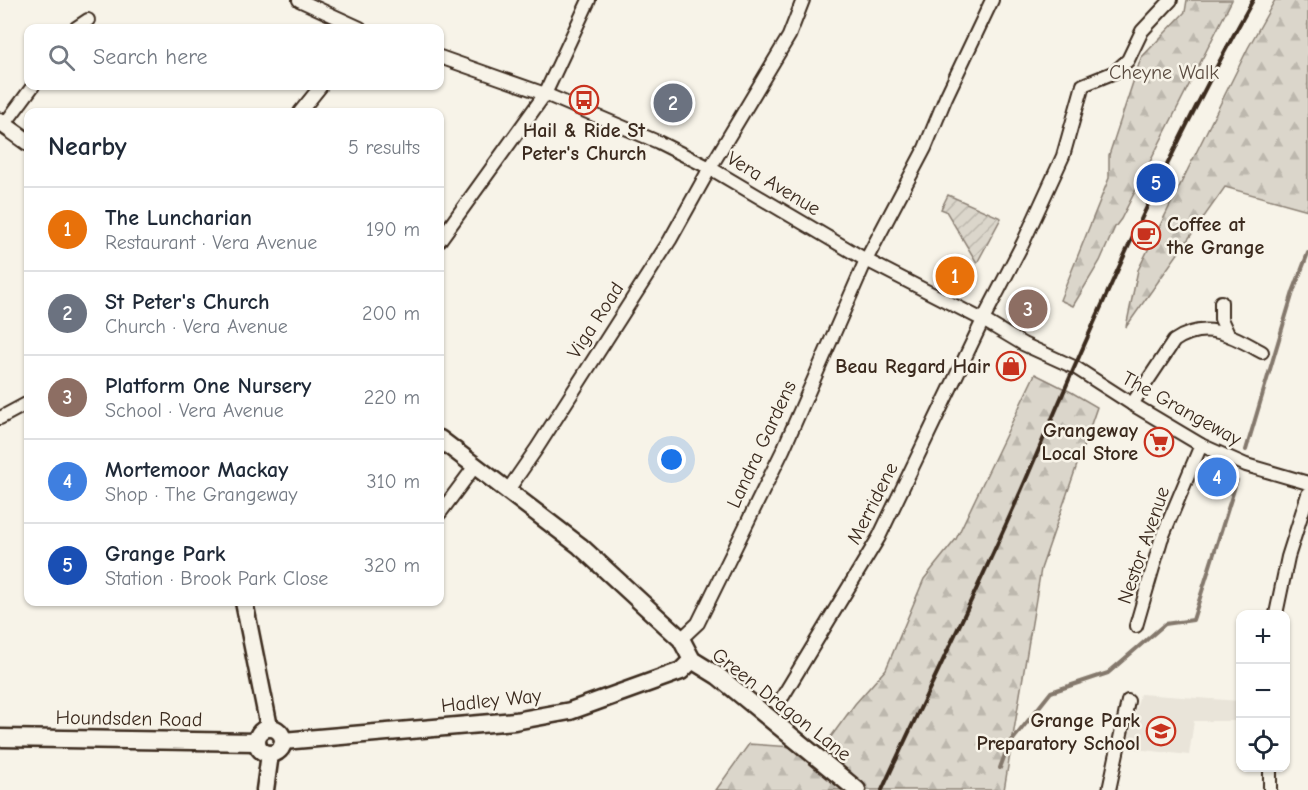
<!DOCTYPE html>
<html lang="en">
<head>
<meta charset="utf-8">
<style>
	body { margin:0; font-family:"Comic Neue",sans-serif; background:#f6f6f7; color:#1f2937 }
	.controls { position:absolute; right:18px; bottom:18px; display:grid; overflow:hidden; border-radius:12px; box-shadow:0 2px 4px #0004 }
	.controls button { width:54px; height:54px; display:grid; place-items:center; padding:0; border:0; border-bottom:2px solid #e0e1e3; background:#fff; color:#1f2937; font:30px sans-serif }
	.you { position:absolute; left:672px; top:460px; width:21px; height:21px; margin:-15px; border:4px solid #fff; border-radius:50%; background:#1a73e8; box-shadow:0 0 0 9px #1a73e833 }
	.badge { display:grid; place-items:center; width:39px; height:39px; border-radius:50%; background:#ea580c; color:#fff; font-size:20px; font-weight:700 }
	.pin { position:absolute; translate:-50% -50%; border:3px solid #fff; box-shadow:0 2px 6px #0006 }
	.list { margin:0; padding:0; list-style:none }
	h2 { display:flex; justify-content:space-between; align-items:center; height:78px; margin:0; padding:0 24px; font-size:26px }
	h2 small { font-size:20px; font-weight:400; color:#747a83 }
	.list li { display:grid; grid-template-columns:39px 1fr auto; gap:18px; align-items:center; box-sizing:border-box; height:84px; padding:0 24px; border-top:2px solid #e0e1e3 }
	.list b { display:block; font-size:22px; white-space:nowrap }
	.list p { margin:0; font-size:20px; white-space:nowrap; color:#747a83 }
	.list em { font-size:20px; font-style:normal; color:#747a83 }
	.icon { flex:none; width:33px; height:33px; fill:none; stroke:currentColor; stroke-width:2; stroke-linecap:round; stroke-linejoin:round }
	.map { position:relative; flex:none; width:1308px; height:790px; overflow:hidden }
	.search { position:absolute; background:#fff; box-shadow:0 2px 4px #0004; left:24px; top:24px; width:420px; height:66px; display:flex; align-items:center; gap:15px; box-sizing:border-box; padding:0 21px; border-radius:12px; color:#747a83; font-size:22px }
	.panel { position:absolute; background:#fff; box-shadow:0 2px 4px #0004; left:24px; top:108px; width:420px; height:498px; border-radius:12px }
	.map>svg:first-child { display:block }
	.built { fill:#e9e4d9 }
	.forest { fill:url(#forest-firs); stroke:#8b8074; stroke-width:1.5 }
	.garden { fill:url(#garden-furrows); stroke:#8b8074; stroke-width:1.5 }
	.lines { fill:none; stroke-linecap:round; stroke-linejoin:round }
	.stream { stroke:#84786c; stroke-width:4 }
	.minor-casing { stroke:#3b2a1e; stroke-width:16 }
	.tertiary-casing { stroke:#3b2a1e; stroke-width:21 }
	.minor { stroke:#f7f3e8; stroke-width:12 }
	.tertiary { stroke:#f7f3e8; stroke-width:16 }
	.rail { stroke:#3b2a1e; stroke-width:4 }
	.labels { text-anchor:middle; stroke-width:5; stroke-linejoin:round; paint-order:stroke }
	.park-label { font-size:20px; fill:#5b4c41; stroke:#f7f3e8 }
	.poi-label { font-size:20px; font-weight:bold; fill:#3b2a1e; stroke:#f7f3e8; text-anchor:end }
	.street-label { font-size:20px; fill:#3b2a1e; stroke:#f7f3e8 }
</style>
</head>
<body>
<div class="map">
<svg width="1308" height="790" viewBox="0 0 1308 790">
	<defs>
		<pattern id="forest-firs" width="22" height="20" patternUnits="userSpaceOnUse" patternTransform="scale(1.5)"><rect width="22" height="20" fill="#dbd6cb"/><path d="M5 1l3.5 6h-7zM16 11l3.5 6h-7z" fill="#bdb8ae"/></pattern>
		<pattern id="garden-furrows" width="10" height="10" patternUnits="userSpaceOnUse" patternTransform="scale(1.5)"><rect width="10" height="10" fill="#dbd6cb"/><path d="M-1 1l2-2M0 10L10 0M9 11l2-2" fill="none" stroke="#bdb8ae"/></pattern>
	</defs>
	<rect width="100%" height="100%" fill="#f7f3e8"/>
	<filter id="ink" filterUnits="userSpaceOnUse"><feTurbulence type="fractalNoise" baseFrequency=".0167" numOctaves="2"/><feDisplacementMap in="SourceGraphic" scale="12" xChannelSelector="R" yChannelSelector="G"/><feConvolveMatrix kernelMatrix="1 2 1 2 8 2 1 2 1" color-interpolation-filters="sRGB"/></filter>
	<g filter="url(#ink)">
		<path class="built" d="M 1140,694 L 1240,701 L 1240,721 L 1194,721 L 1189,755 L 1126,748 Z"/>
		<g class="forest">
			<path d="M 1187,0 L 1232,0 L 1121,219 L 1115,227 L 1100,261 L 1073,306 L 1060,300 L 1109,178 L 1109,155 L 1141,58 L 1185,12 Z"/>
			<path d="M 1275,0 L 1308,0 L 1308,210 L 1225,187 L 1126,327 L 1138,270 L 1248,48 Z"/>
			<path d="M 1035,374 L 1071,392 L 1097,407 L 1041,569 L 1004,790 L 716,790 L 749,744 L 822,749 L 855,704 L 886,669 L 924,579 L 956,539 Z"/>
		</g>
		<path class="garden" d="M 948,195 L 1001,218 L 977,263 L 946,211 L 941,209 Z"/>
		<g class="lines">
			<g class="stream">
				<path d="M 1246,450 L 1293,292 L 1308,253"/>
				<path d="M 1000,768 L 1008,746 L 1051,692 L 1108,673 L 1165,624 L 1193,620 L 1237,480"/>
			</g>
			<g class="minor-casing">
				<g id="minor">
					<path d="M 299,0 L 360,28"/>
					<path d="M 76,28 L 88,20"/>
					<path d="M 440,57 L 545,94 L 658,142 L 710,168 L 866,260 L 983,320 L 1023,344 L 1076,368 L 1132,404 L 1201,445 L 1246,465 L 1308,483"/>
					<path d="M 300,112 L 321,86"/>
					<path d="M 4,125 L 33,86"/>
					<path d="M 440,240 L 545,94 L 589,0"/>
					<path d="M 1221,302 L 1221,319 L 1227,332"/>
					<path d="M 1132,404 L 1174,341 C 1206,319 1233,336 1262,352"/>
					<path d="M 0,418 L 28,403"/>
					<path d="M 508,490 L 537,448 L 670,240 L 710,168 L 789,36 L 803,0"/>
					<path d="M 440,513 L 475,466"/>
					<path d="M 1276,614 L 1288,557 L 1308,494"/>
					<path d="M 1136,626 L 1161,540 L 1201,445"/>
					<path d="M 681,639 L 698,623 L 783,450 L 866,260 L 925,148 L 946,97 L 992,0"/>
					<path d="M 783,696 L 879,537 L 983,320 L 1023,243 L 1063,156 L 1083,85 L 1115,72 L 1128,60 L 1142,31 L 1171,0"/>
					<path d="M 1109,790 L 1128,701"/>
					<path d="M 1270,790 L 1270,768"/>
				</g>
			</g>
			<g class="tertiary-casing">
				<g id="tertiary">
					<path d="M 0,122 L 28,142"/>
					<path d="M 440,439 L 580,546 L 681,639 L 692,660 L 718,676 L 857,790"/>
					<path d="M 244,602 L 269,727"/>
					<circle cx="270" cy="741" r="13"/>
					<path d="M 0,738 L 257,742"/>
					<path d="M 283,741 L 515,721 L 570,711 L 681,671 L 692,660"/>
					<path d="M 265,790 L 270,754"/>
				</g>
			</g>
			<use href="#minor" class="minor"/>
			<use href="#tertiary" class="tertiary"/>
			<path class="rail" d="M 882,790 C 931,683 984,578 1030,470 C 1098,311 1168,151 1253,0"/>
		</g>
	</g>
	<defs>
		<g id="bus-ring" transform="scale(1.5)"><circle r="9.5" fill="#f7f3e8" stroke="#c8321e" stroke-width="1.5"/><path d="M-5-6H5V4H4V6H2V4H-2V6H-4V4H-5ZM-3.5-4V0h7V-4ZM-3.5 1.2v1.5H-2V1.2ZM2 1.2v1.5H3.5V1.2Z" fill="#c8321e"/></g>
		<g id="cafe-ring" transform="scale(1.5)"><circle r="9.5" fill="#f7f3e8" stroke="#c8321e" stroke-width="1.5"/><path d="M-5.5-4.5H6V0H3Q3 3.5 0 3.5H-2.5Q-5.5 3.5-5.5 0ZM3-3.2v2h1.7v-2ZM-6 4.5H4V6H-6Z" fill="#c8321e"/></g>
		<g id="shop-ring" transform="scale(1.5)"><circle r="9.5" fill="#f7f3e8" stroke="#c8321e" stroke-width="1.5"/><path d="M-5-2.5h2.3a2.7 3.5 0 0 1 5.4 0H5L5.5 6h-11ZM-1.5-2.5h3a1.5 2.3 0 0 0-3 0Z" fill="#c8321e"/></g>
		<g id="supermarket-ring" transform="scale(1.5)"><circle r="9.5" fill="#f7f3e8" stroke="#c8321e" stroke-width="1.5"/><path d="M-6-5.5h2.5l.6 2H6L4.5 2H-2.5L-4.4-4H-6ZM-1.5 3.2a1.3 1.3 0 1 0 .1 0ZM3 3.2a1.3 1.3 0 1 0 .1 0Z" fill="#c8321e"/></g>
		<g id="school-ring" transform="scale(1.5)"><circle r="9.5" fill="#f7f3e8" stroke="#c8321e" stroke-width="1.5"/><path d="M0-5L7-2L0 1L-7-2ZM-4 1L0 2.5L4 1V4Q0 6-4 4Z" fill="#c8321e"/></g>
	</defs>
	<g fill-rule="evenodd">
		<use href="#bus-ring" x="584" y="100"/>
		<use href="#cafe-ring" x="1146" y="235"/>
		<use href="#shop-ring" x="1011" y="366"/>
		<use href="#supermarket-ring" x="1159" y="442"/>
		<use href="#school-ring" x="1161" y="731"/>
	</g>
	<g class="labels">
		<g class="park-label">
			<text x="1164" y="79">Cheyne Walk</text>
		</g>
		<g class="poi-label">
			<text x="584" y="137" text-anchor="middle">Hail &amp; Ride St<tspan x="584" dy="23">Peter's Church</tspan></text>
			<text x="1167" y="231" text-anchor="start">Coffee at<tspan x="1167" dy="23">the Grange</tspan></text>
			<text x="990" y="373">Beau Regard Hair</text>
			<text x="1138" y="437">Grangeway<tspan x="1138" dy="23">Local Store</tspan></text>
			<text x="1140" y="727">Grange Park<tspan x="1140" dy="23">Preparatory School</tspan></text>
		</g>
		<g class="street-label">
			<text transform="translate(774 183) rotate(31)" y="7">Vera Avenue</text>
			<text transform="translate(595 320) rotate(-57)" y="7">Viga Road</text>
			<text transform="translate(1182 408) rotate(29)" y="7">The Grangeway</text>
			<text transform="translate(761 444) rotate(-65)" y="7">Landra Gardens</text>
			<text transform="translate(872 503) rotate(-63)" y="7">Merridene</text>
			<text transform="translate(1143 545) rotate(-71)" y="7">Nestor Avenue</text>
			<text transform="translate(491 700) rotate(-6)" y="7">Hadley Way</text>
			<text transform="translate(782 704) rotate(38)" y="7">Green Dragon Lane</text>
			<text transform="translate(129 718) rotate(1)" y="7">Houndsden Road</text>
		</g>
	</g>
</svg>
<div class="controls">
<button>+</button>
<button>−</button>
<button><svg class="icon" aria-label="locate" viewBox="0 0 24 24"><circle cx="12" cy="12" r="6"/><path d="M12 2v4M12 18v4M2 12h4M18 12h4"/></svg></button>
</div>
<div class="you"></div>
<div class="pin badge" style="left:955px;top:276px;background:#e8710a">1</div>
<div class="pin badge" style="left:673px;top:103px;background:#6b7280">2</div>
<div class="pin badge" style="left:1028px;top:309px;background:#8d6e63">3</div>
<div class="pin badge" style="left:1217px;top:477px;background:#3f7fe0">4</div>
<div class="pin badge" style="left:1156px;top:183px;background:#1a4fb4">5</div>
<div class="search"><svg class="icon" aria-label="search" viewBox="0 0 24 24"><circle cx="10" cy="10" r="6"/><path d="M15 15l6 6"/></svg>Search here</div>
<section class="panel">
<h2>Nearby<small>5 results</small></h2>
<ul class="list">
<li><span class="badge" style="background:#e8710a">1</span><div><b>The Luncharian</b><p>Restaurant · Vera Avenue</p></div><em>190 m</em></li>
<li><span class="badge" style="background:#6b7280">2</span><div><b>St Peter's Church</b><p>Church · Vera Avenue</p></div><em>200 m</em></li>
<li><span class="badge" style="background:#8d6e63">3</span><div><b>Platform One Nursery</b><p>School · Vera Avenue</p></div><em>220 m</em></li>
<li><span class="badge" style="background:#3f7fe0">4</span><div><b>Mortemoor Mackay</b><p>Shop · The Grangeway</p></div><em>310 m</em></li>
<li><span class="badge" style="background:#1a4fb4">5</span><div><b>Grange Park</b><p>Station · Brook Park Close</p></div><em>320 m</em></li>
</ul>
</section>
</div>
</body>
</html>
